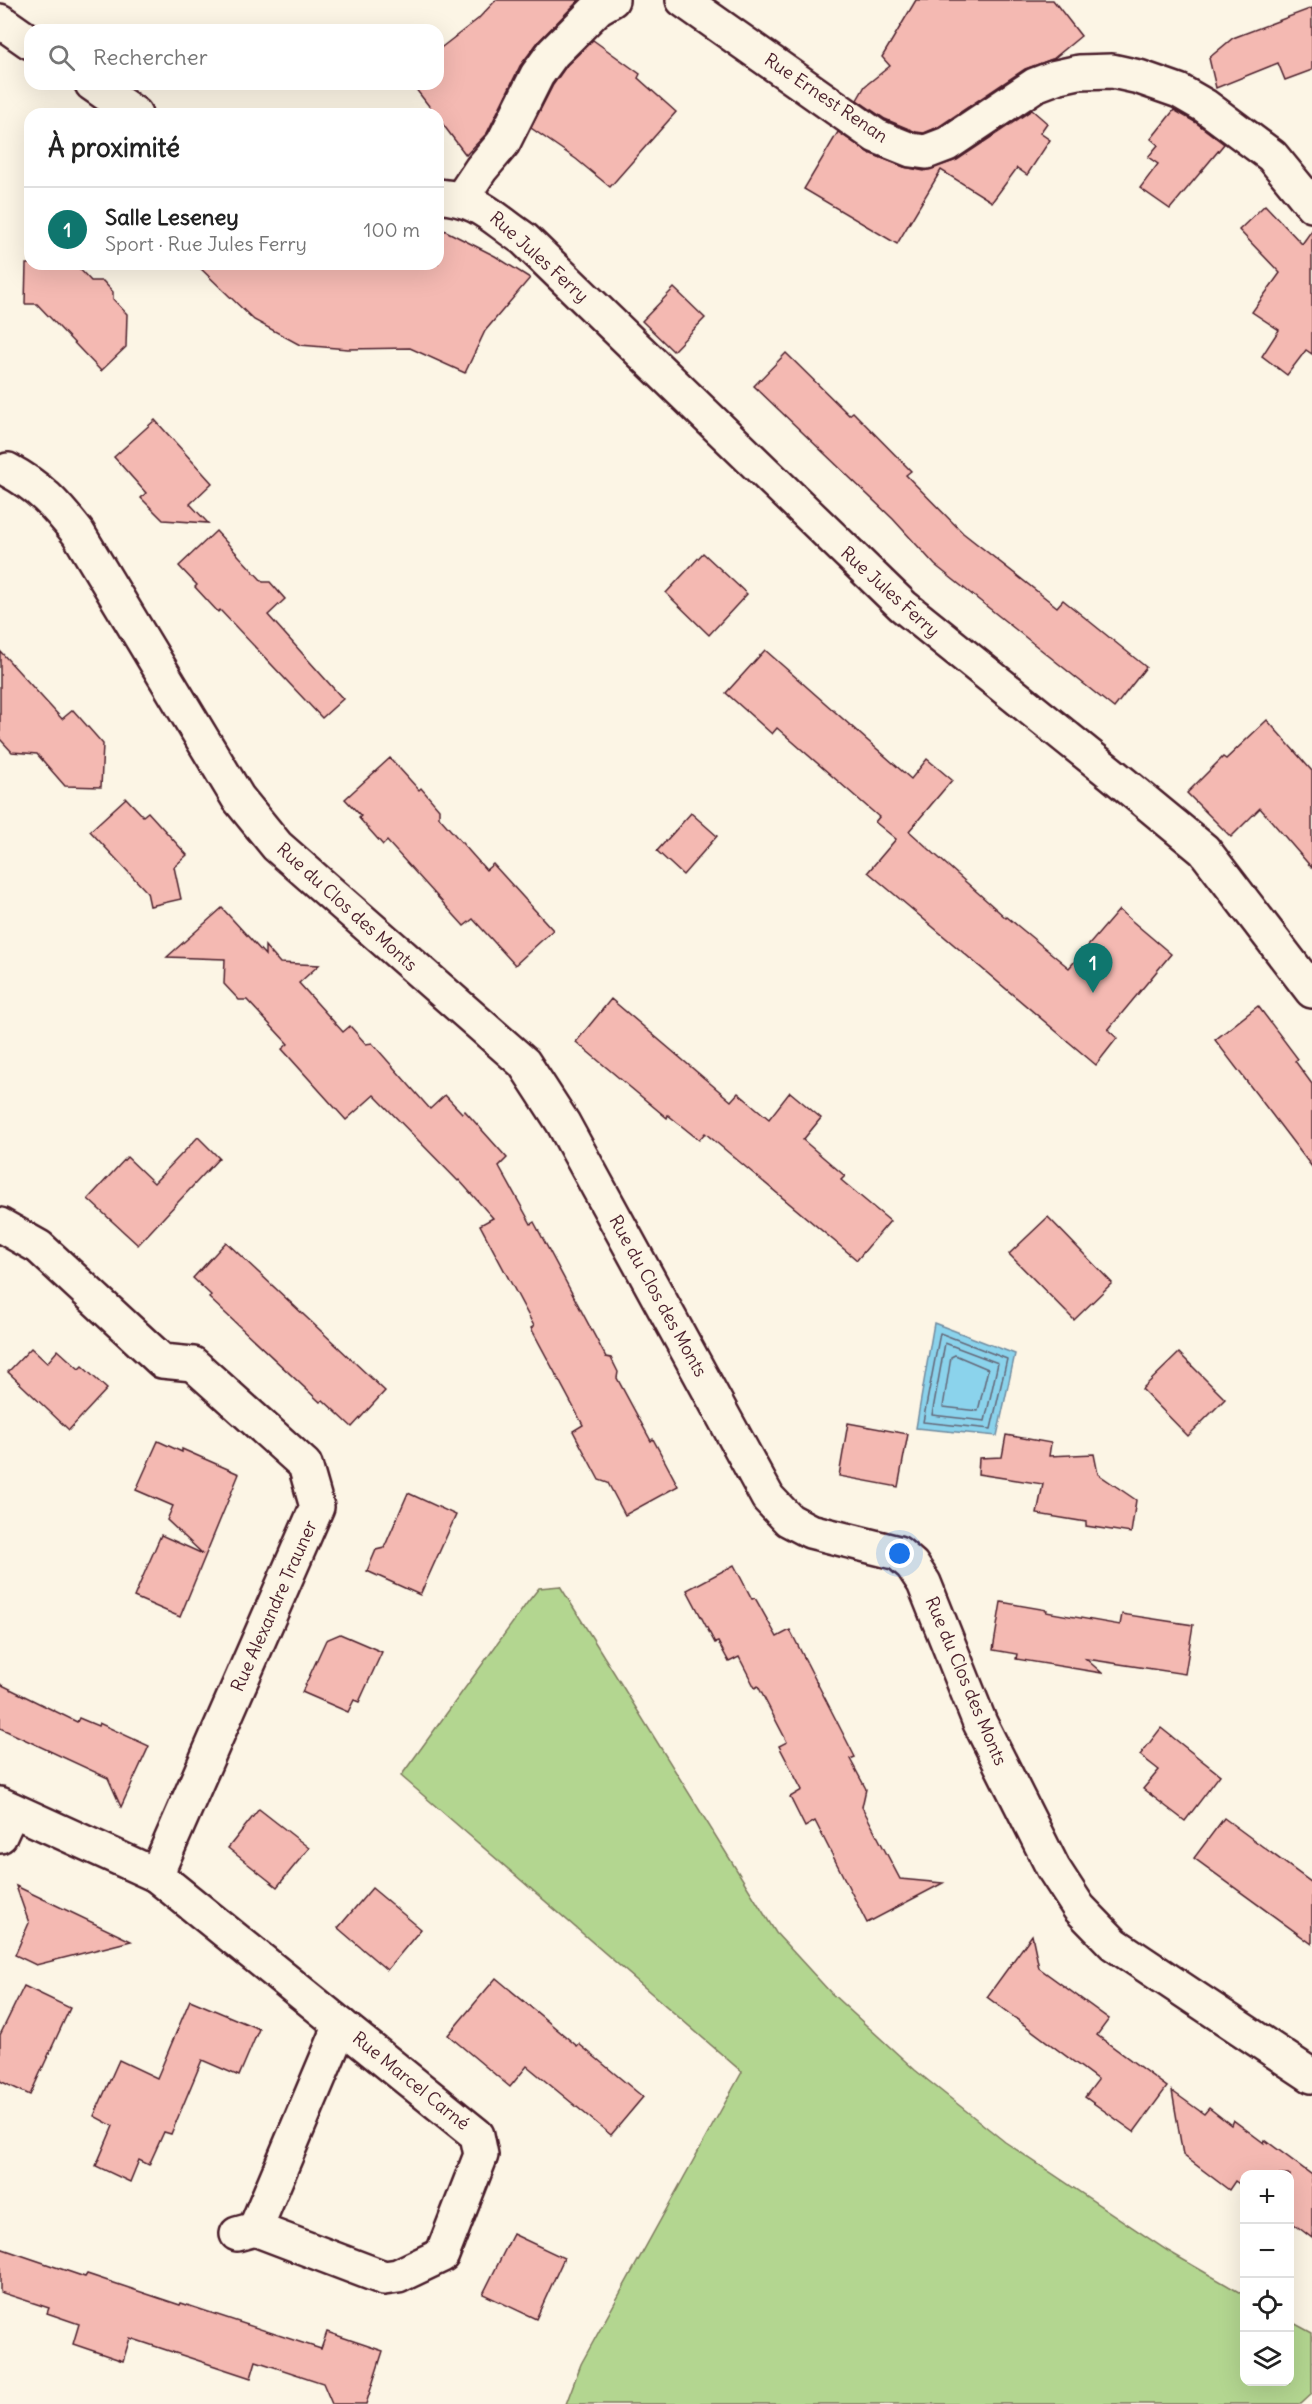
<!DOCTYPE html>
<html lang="fr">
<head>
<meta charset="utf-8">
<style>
	body { margin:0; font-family:Delius,sans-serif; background:#f6f6f6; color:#222 }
	.controls { position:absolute; right:18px; bottom:18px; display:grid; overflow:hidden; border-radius:12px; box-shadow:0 6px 24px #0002 }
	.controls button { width:54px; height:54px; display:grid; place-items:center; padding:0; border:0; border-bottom:2px solid #e0e0e0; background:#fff; color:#222; font:30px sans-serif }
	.you { position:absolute; left:900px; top:1554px; width:21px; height:21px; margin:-15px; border:4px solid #fff; border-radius:50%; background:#1a73e8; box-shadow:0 0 0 9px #1a73e833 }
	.badge { display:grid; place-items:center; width:39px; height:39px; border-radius:50%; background:#0f766e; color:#fff; font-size:20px; font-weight:700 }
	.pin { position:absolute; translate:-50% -50px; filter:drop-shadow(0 2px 3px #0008) }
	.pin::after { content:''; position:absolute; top:32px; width:21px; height:18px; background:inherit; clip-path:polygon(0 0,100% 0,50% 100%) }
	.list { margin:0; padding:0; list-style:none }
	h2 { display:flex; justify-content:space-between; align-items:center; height:78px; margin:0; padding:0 24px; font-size:26px }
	h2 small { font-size:20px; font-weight:400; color:#767676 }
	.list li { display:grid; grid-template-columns:39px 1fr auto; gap:18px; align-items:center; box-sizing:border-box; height:84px; padding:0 24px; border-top:2px solid #e0e0e0 }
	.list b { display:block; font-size:22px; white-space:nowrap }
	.list p { margin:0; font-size:20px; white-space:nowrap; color:#767676 }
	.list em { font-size:20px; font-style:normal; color:#767676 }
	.icon { flex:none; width:33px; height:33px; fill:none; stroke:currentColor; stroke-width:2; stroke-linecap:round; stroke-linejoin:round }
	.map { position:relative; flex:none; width:1312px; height:2404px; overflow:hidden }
	.search { position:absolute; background:#fff; box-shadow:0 6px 24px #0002; left:24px; top:24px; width:420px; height:66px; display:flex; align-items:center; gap:15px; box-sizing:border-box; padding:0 21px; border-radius:18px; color:#767676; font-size:22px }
	.panel { position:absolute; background:#fff; box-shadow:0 6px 24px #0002; left:24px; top:108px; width:420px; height:162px; border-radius:18px }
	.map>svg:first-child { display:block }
	.green { fill:#b3d690; stroke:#7e7a5e; stroke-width:1.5 }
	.water { fill:#8bd3ec; stroke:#718b9f; stroke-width:1.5 }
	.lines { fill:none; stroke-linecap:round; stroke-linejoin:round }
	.shore { stroke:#646778; stroke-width:1.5 }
	.building { fill:#f4b9b2; stroke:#4a1f2b; stroke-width:1.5 }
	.minor-casing { stroke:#4a1f2b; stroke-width:38 }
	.tertiary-casing { stroke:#4a1f2b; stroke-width:38 }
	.minor { stroke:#fcf5e5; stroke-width:33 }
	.tertiary { stroke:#fcf5e5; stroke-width:33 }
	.labels { text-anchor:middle; stroke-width:4.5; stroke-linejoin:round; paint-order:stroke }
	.street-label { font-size:18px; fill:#4a1f2b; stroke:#fcf5e5 }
</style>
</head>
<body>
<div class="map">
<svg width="1312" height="2404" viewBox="0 0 1312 2404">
	<rect width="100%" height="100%" fill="#fcf5e5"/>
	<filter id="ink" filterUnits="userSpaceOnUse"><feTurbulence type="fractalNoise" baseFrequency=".0167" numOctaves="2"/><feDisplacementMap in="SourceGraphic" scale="12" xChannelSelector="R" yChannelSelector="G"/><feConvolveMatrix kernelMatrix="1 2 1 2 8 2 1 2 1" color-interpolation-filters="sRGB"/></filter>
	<g filter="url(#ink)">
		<path class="green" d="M 560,1586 L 776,1933 L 831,1993 L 915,2070 L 1005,2142 L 1168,2251 L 1244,2295 L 1244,2382 L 1290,2382 L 1290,2321 L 1312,2333 L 1312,2394 L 1301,2404 L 566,2404 L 581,2364 L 742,2072 L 401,1776 L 527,1603 L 539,1588 Z"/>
		<path class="water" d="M 934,1323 L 1015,1354 L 997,1436 L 916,1428 Z"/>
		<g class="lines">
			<g class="shore">
				<path d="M 940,1333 L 1007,1359 L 991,1429 L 923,1422 Z"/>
				<path d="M 945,1343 L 998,1363 L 985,1421 L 932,1415 Z"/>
				<path d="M 955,1355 L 988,1369 L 978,1411 L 943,1407 L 951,1357 Z"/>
			</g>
		</g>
		<g class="building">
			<path d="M 496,0 L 579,0 L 538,42 L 520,66 L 487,133 L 466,155 L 438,118 L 438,114 L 435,114 L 412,84 L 438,84 L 438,50 L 478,19 Z"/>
			<path d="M 916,0 L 1053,0 L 1081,36 L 1053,59 L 1025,69 L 938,127 L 924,133 L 916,132 L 885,119 L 857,100 L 865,86 L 890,66 L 882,57 Z"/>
			<path d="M 1312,8 L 1312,70 L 1285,80 L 1278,63 L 1216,88 L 1209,58 L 1233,38 Z"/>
			<path d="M 593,40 L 640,74 L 638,78 L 676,112 L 610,187 L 576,159 L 531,128 L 553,85 L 567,65 Z"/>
			<path d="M 1032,110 L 1047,123 L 1040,133 L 1050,140 L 1027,175 L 1017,168 L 992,202 L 941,170 L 897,244 L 804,189 L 838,132 L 869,153 L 904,167 L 924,171 L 957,160 Z"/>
			<path d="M 1174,110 L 1195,122 L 1224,144 L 1170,209 L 1140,188 L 1158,164 L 1148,157 L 1158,145 L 1151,139 Z"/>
			<path d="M 1265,205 L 1302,244 L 1312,230 L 1312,354 L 1306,350 L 1287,375 L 1262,356 L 1279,330 L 1252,312 L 1280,273 L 1239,230 Z"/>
			<path d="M 438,227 L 495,256 L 530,278 L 485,331 L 465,373 L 410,348 L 348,349 L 300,345 L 254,320 L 196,264 L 438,264 Z"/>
			<path d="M 26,264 L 75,264 L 91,281 L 103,281 L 113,292 L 113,299 L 127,314 L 126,347 L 101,371 L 37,304 L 25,304 Z"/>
			<path d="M 674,288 L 705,318 L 673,351 L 642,321 Z"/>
			<path d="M 786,353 L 849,415 L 853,412 L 911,471 L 906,475 L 963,533 L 1057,607 L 1063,600 L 1146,667 L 1114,708 L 935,565 L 893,519 L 754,386 Z"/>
			<path d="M 155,420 L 212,483 L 190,504 L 208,523 L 163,520 L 141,498 L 146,493 L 114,457 Z"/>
			<path d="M 216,531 L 263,582 L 270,582 L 285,599 L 268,615 L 343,699 L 322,718 L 220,610 L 218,612 L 195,587 L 197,585 L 179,566 Z"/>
			<path d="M 703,553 L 747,594 L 709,635 L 666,593 Z"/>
			<path d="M 765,650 L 911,779 L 927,759 L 952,780 L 909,831 L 1006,918 L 1007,917 L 1069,968 L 1119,910 L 1171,954 L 1108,1030 L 1117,1038 L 1096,1065 L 868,872 L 896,839 L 875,822 L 879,817 L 777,728 L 772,734 L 726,693 Z"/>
			<path d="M 0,651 L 62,719 L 73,710 L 103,744 L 101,787 L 65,786 L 37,754 L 12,752 L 0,739 Z"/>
			<path d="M 1267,720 L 1312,771 L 1312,868 L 1260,808 L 1231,837 L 1187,793 L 1223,757 L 1226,759 Z"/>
			<path d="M 390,758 L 419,790 L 421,788 L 439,809 L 439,817 L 486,870 L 493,864 L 553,930 L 515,965 L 473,919 L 464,926 L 387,841 L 383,845 L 359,818 L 361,816 L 345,799 Z"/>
			<path d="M 126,798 L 143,816 L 148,812 L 187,855 L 174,867 L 181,899 L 150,906 L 147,892 L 90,831 Z"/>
			<path d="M 691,813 L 717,836 L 683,875 L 657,851 Z"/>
			<path d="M 222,908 L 265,955 L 265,946 L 280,963 L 319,965 L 299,983 L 343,1032 L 350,1026 L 366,1044 L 372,1043 L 430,1109 L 445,1095 L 462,1113 L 465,1111 L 507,1158 L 499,1166 L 531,1224 L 534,1222 L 606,1357 L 611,1358 L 618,1372 L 617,1378 L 651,1441 L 653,1439 L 678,1486 L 625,1515 L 608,1483 L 599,1480 L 573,1431 L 583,1425 L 531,1328 L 534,1326 L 480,1225 L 493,1218 L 459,1180 L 458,1181 L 374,1095 L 346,1120 L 282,1049 L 288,1044 L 247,1000 L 239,1000 L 224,984 L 225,959 L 167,957 Z"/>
			<path d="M 611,999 L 731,1101 L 738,1093 L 769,1119 L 790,1092 L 821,1118 L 803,1140 L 845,1176 L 841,1180 L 890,1221 L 857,1260 L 705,1133 L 699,1140 L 668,1115 L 667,1118 L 576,1042 Z"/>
			<path d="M 1258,1006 L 1298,1059 L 1295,1061 L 1312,1084 L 1312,1167 L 1215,1040 Z"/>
			<path d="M 198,1137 L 219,1158 L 138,1245 L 88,1199 L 127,1157 L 154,1183 Z"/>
			<path d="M 1048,1217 L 1112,1283 L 1074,1320 L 1009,1254 Z"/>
			<path d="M 226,1242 L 385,1391 L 352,1427 L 323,1400 L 320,1402 L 209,1298 L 211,1295 L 193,1278 Z"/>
			<path d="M 31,1348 L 47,1363 L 58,1350 L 79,1369 L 82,1366 L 107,1389 L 69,1430 L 8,1372 Z"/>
			<path d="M 1179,1353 L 1225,1399 L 1188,1436 L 1142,1389 Z"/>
			<path d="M 848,1423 L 908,1434 L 898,1487 L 839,1476 Z"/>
			<path d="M 1006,1435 L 1051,1443 L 1049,1456 L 1094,1454 L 1098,1474 L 1136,1500 L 1131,1533 L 1086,1526 L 1086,1522 L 1037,1514 L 1043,1484 L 978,1474 L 979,1458 L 1002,1457 Z"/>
			<path d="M 158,1441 L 182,1452 L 182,1449 L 239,1474 L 180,1617 L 134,1597 L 161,1535 L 203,1554 L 167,1520 L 173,1506 L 136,1490 Z"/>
			<path d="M 408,1493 L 456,1515 L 420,1595 L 367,1571 L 376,1550 L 384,1548 Z"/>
			<path d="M 734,1565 L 752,1599 L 755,1598 L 777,1637 L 790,1630 L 855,1757 L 850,1759 L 866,1789 L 862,1807 L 900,1879 L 943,1883 L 867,1923 L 815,1821 L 805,1827 L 790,1797 L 802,1790 L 779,1746 L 787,1742 L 758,1686 L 755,1688 L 739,1657 L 729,1662 L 718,1642 L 715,1643 L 687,1590 Z"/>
			<path d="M 1001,1602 L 1047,1610 L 1046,1612 L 1120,1625 L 1122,1614 L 1193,1625 L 1185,1674 L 1086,1659 L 1102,1673 L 1016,1659 L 1017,1654 L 993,1650 Z"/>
			<path d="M 340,1634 L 382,1652 L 359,1702 L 354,1700 L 348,1712 L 302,1692 L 326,1640 Z"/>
			<path d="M 0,1684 L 77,1722 L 79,1718 L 98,1726 L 99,1723 L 149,1746 L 121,1807 L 108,1778 L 0,1728 Z"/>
			<path d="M 1161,1728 L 1220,1775 L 1185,1821 L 1143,1789 L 1159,1770 L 1140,1755 Z"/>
			<path d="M 259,1809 L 309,1848 L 277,1887 L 228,1848 Z"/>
			<path d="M 1224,1818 L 1312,1883 L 1312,1944 L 1194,1858 Z"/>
			<path d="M 16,1886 L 131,1941 L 36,1965 L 15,1955 L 29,1923 Z"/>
			<path d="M 372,1888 L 421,1929 L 387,1970 L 338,1928 Z"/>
			<path d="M 1032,1935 L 1039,1968 L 1109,2019 L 1097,2035 L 1167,2087 L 1134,2132 L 1085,2097 L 1098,2080 L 987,1997 Z"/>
			<path d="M 496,1978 L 577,2046 L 579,2044 L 643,2097 L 611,2135 L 527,2066 L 510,2087 L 448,2035 Z"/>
			<path d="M 24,1986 L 70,2008 L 30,2095 L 0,2081 L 0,2035 Z"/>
			<path d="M 190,2000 L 259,2029 L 239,2076 L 202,2060 L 171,2134 L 164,2132 L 149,2165 L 139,2160 L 130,2182 L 96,2166 L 113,2126 L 94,2116 L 119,2060 L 157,2078 Z"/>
			<path d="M 1172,2091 L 1204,2114 L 1209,2108 L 1231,2125 L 1233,2120 L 1264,2143 L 1265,2140 L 1312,2175 L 1312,2238 L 1290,2221 L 1290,2175 L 1245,2175 L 1245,2188 L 1235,2181 L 1229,2190 L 1183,2155 Z"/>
			<path d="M 513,2234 L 564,2258 L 536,2319 L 483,2294 Z"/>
			<path d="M 0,2248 L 85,2277 L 87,2274 L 180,2305 L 181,2303 L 321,2349 L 327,2332 L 383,2351 L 366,2404 L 332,2404 L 323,2383 L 256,2361 L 251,2378 L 130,2338 L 123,2361 L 73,2344 L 79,2324 L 47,2313 L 49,2308 L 0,2292 Z"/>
		</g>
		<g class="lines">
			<g class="minor-casing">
				<g id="minor">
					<path d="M 683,0 L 876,136 L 911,150 L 926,152 L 947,144 L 1035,85 L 1056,77 L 1079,72 L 1112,71 L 1139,77 L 1179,91 L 1205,106 L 1272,156 L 1312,205"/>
					<path d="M 461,199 L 481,169 L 503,143 L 537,75 L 553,53 L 598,8 L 612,0"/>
					<path d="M 8,470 C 40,487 56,505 78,533 L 238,798 L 277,846 L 524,1063 L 563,1123 L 768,1498 L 789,1520 L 810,1531 L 898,1553 L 912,1565 L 924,1583 L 980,1723 L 1053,1868 L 1079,1908 L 1114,1944 L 1312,2076"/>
					<path d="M 0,1225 L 39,1247 L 162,1361 L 193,1364 L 305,1465 L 317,1507 L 156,1875"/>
					<path d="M 0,1804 L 156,1875 L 341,2025 L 255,2229 L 237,2234"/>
					<path d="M 0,1836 L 12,1810"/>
					<path d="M 255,2229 L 384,2278 L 398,2276 L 442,2255 L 481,2155 L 477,2135 L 341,2025"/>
				</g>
			</g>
			<g class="tertiary-casing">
				<g id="tertiary">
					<path d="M 0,21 L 30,42"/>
					<path d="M 92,84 L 135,114"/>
					<path d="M 438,196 C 481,200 491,217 524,239 L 903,606 L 1112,774 L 1204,850 L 1312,991"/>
				</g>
			</g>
			<use href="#minor" class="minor"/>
			<use href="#tertiary" class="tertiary"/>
		</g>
	</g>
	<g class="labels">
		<g class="street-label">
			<text transform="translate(826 98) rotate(34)" y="6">Rue Ernest Renan</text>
			<text transform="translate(539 257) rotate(42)" y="6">Rue Jules Ferry</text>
			<text transform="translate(890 592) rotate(42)" y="6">Rue Jules Ferry</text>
			<text transform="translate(347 907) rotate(42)" y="6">Rue du Clos des Monts</text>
			<text transform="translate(658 1296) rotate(61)" y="6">Rue du Clos des Monts</text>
			<text transform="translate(274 1606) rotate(-66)" y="6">Rue Alexandre Trauner</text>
			<text transform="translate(966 1681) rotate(67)" y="6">Rue du Clos des Monts</text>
			<text transform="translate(411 2081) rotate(39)" y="6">Rue Marcel Carné</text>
		</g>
	</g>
</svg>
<div class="controls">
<button>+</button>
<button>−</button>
<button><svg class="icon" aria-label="locate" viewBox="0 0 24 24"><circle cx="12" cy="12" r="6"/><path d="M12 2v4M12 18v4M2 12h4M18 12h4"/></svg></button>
<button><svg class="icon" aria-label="layers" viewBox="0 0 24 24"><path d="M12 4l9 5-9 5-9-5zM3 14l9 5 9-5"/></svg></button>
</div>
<div class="you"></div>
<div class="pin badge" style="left:1093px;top:993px">1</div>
<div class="search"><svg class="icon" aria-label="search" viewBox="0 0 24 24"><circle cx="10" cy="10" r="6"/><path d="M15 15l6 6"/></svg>Rechercher</div>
<section class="panel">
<h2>À proximité<small></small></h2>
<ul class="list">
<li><span class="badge">1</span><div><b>Salle Leseney</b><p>Sport · Rue Jules Ferry</p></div><em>100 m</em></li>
</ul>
</section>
</div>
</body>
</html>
